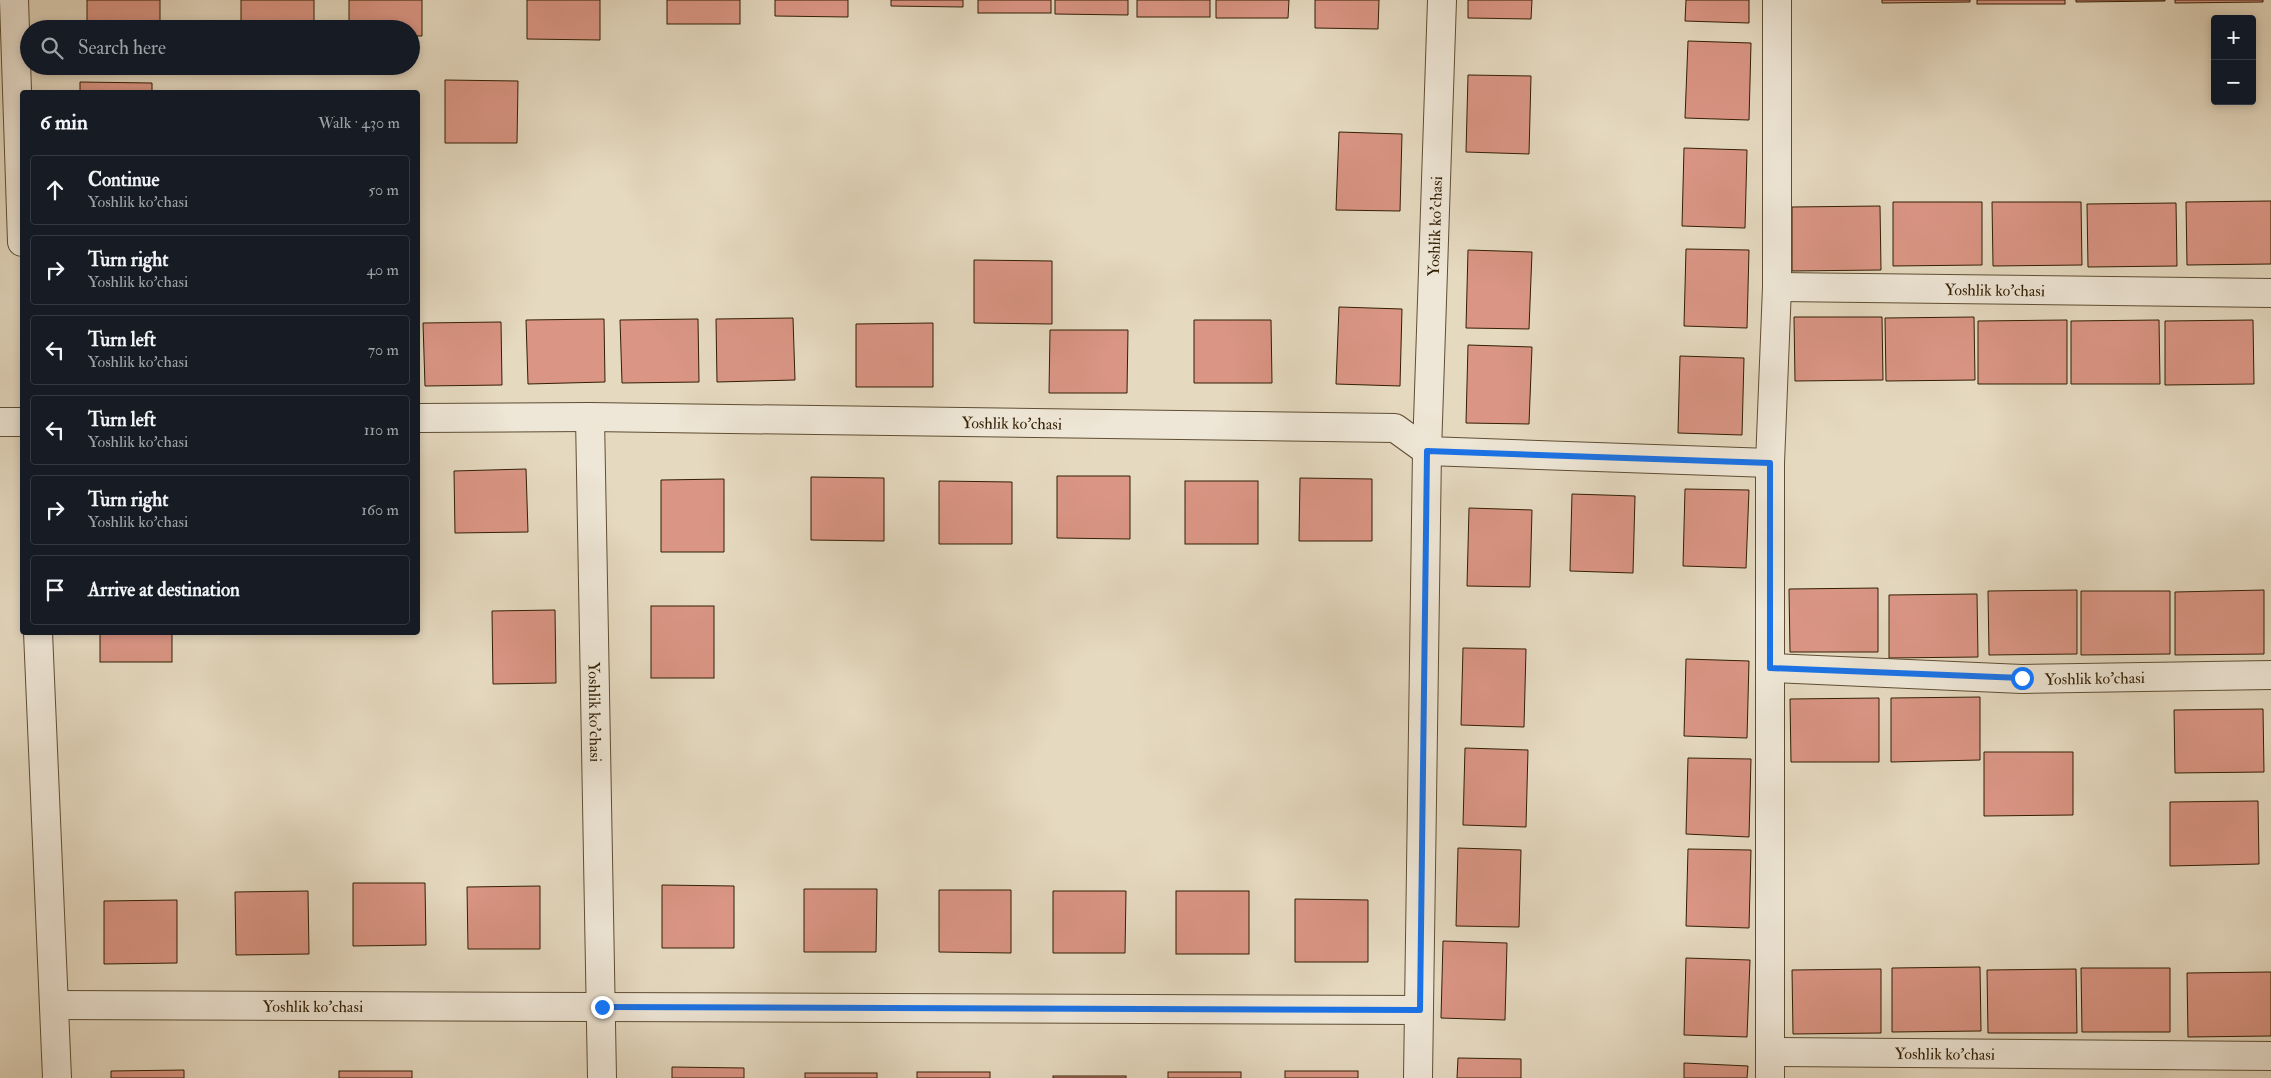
<!DOCTYPE html>
<html lang="en">
<head>
<meta charset="utf-8">
<style>
	body { margin:0; font-family:"IM FELL Double Pica",serif; background:#20242c; color:#f1f3f6 }
	.controls { position:absolute; right:15px; top:15px; display:grid; overflow:hidden; border-radius:5px; box-shadow:0 2px 8px #0003 }
	.controls button { width:45px; height:45px; display:grid; place-items:center; padding:0; border:0; border-bottom:1px solid #363941; background:#171b24; color:#f1f3f6; font:25px sans-serif }
	.stop { position:absolute; width:15px; height:15px; margin:-11px; border:4px solid #1a73e8; border-radius:50%; background:#fff }
	.stop.end { background:#1a73e8; border-color:#fff; box-shadow:0 1px 5px #0008 }
	.list { margin:0; padding:0; list-style:none }
	h2 { display:flex; justify-content:space-between; align-items:center; height:65px; margin:0; padding:0 20px; font-size:21px }
	h2 small { font-size:16px; font-weight:400; color:#9ea1a6 }
	.list li { display:grid; grid-template-columns:32px 1fr auto; gap:15px; align-items:center; box-sizing:border-box; height:70px; margin:0 10px 10px; padding:0 10px; border:1px solid #363941; border-radius:5px }
	.list b { display:block; font-size:19px; white-space:nowrap }
	.list p { margin:0; font-size:16px; white-space:nowrap; color:#9ea1a6 }
	.list em { font-size:16px; font-style:normal; color:#9ea1a6 }
	.icon { flex:none; width:28px; height:28px; fill:none; stroke:currentColor; stroke-width:2; stroke-linecap:round; stroke-linejoin:round }
	.map { position:relative; flex:none; width:2271px; height:1078px; overflow:hidden }
	.search { position:absolute; background:#171b24; box-shadow:0 2px 8px #0003; left:20px; top:20px; width:400px; height:55px; display:flex; align-items:center; gap:12px; box-sizing:border-box; padding:0 18px; border-radius:28px; color:#9ea1a6; font-size:19px }
	.panel { position:absolute; background:#171b24; box-shadow:0 2px 8px #0003; left:20px; top:90px; width:400px; height:545px; border-radius:5px }
	.map>svg:first-child { display:block }
	.building { fill:#da9584; stroke:#321f03 }
	.lines { fill:none; stroke-linecap:round; stroke-linejoin:round }
	.minor-casing { stroke:#5f4e32; stroke-width:30 }
	.minor { stroke:#eee6d6; stroke-width:28 }
	.route { stroke:#1a73e8; stroke-width:6 }
	.labels { text-anchor:middle; stroke-width:4; stroke-linejoin:round; paint-order:stroke }
	.street-label { font-size:16px; fill:#321f03; stroke:#eee6d6 }
</style>
</head>
<body>
<div class="map">
<svg width="2271" height="1078" viewBox="0 0 2271 1078">
	<rect width="100%" height="100%" fill="#e5d9c0"/>
	<filter id="stains"><feTurbulence type="fractalNoise" baseFrequency=".004" numOctaves="4"/><feColorMatrix values="0 0 0 0 .2 0 0 0 0 .09 0 0 0 0 .02 0 0 0 .5 -.17"/></filter>
	<radialGradient id="worn" r=".72"><stop offset=".6" stop-color="#630" stop-opacity="0"/><stop offset="1" stop-color="#630" stop-opacity=".3"/></radialGradient>
	<g class="building">
		<rect x="87" y="0" width="73" height="29"/>
		<rect x="241" y="0" width="73" height="29"/>
		<path d="M 349,0 L 422,0 L 422,36 L 411,36 L 411,29 L 349,29 Z"/>
		<path d="M 527,0 L 600,0 L 600,40 L 527,39 Z"/>
		<rect x="667" y="0" width="73" height="24"/>
		<path d="M 775,0 L 848,0 L 848,17 L 775,16 Z"/>
		<path d="M 891,0 L 963,0 L 963,7 L 891,6 Z"/>
		<rect x="978" y="0" width="73" height="13"/>
		<path d="M 1055,0 L 1128,0 L 1128,15 L 1055,14 Z"/>
		<rect x="1137" y="0" width="73" height="17"/>
		<path d="M 1216,0 L 1289,0 L 1288,18 L 1216,18 Z"/>
		<path d="M 1315,0 L 1379,0 L 1378,29 L 1315,28 Z"/>
		<path d="M 1468,0 L 1532,0 L 1531,19 L 1468,18 Z"/>
		<path d="M 1686,0 L 1749,0 L 1749,23 L 1685,21 Z"/>
		<path d="M 1882,0 L 1970,0 L 1970,2 L 1882,3 Z"/>
		<rect x="1977" y="0" width="88" height="4"/>
		<path d="M 2076,0 L 2165,0 L 2165,1 L 2076,2 Z"/>
		<path d="M 2175,0 L 2263,0 L 2263,2 L 2175,3 Z"/>
		<path d="M 1688,41 L 1751,43 L 1749,120 L 1685,118 Z"/>
		<path d="M 1468,75 L 1531,76 L 1529,154 L 1466,152 Z"/>
		<path d="M 445,80 L 518,81 L 517,143 L 445,143 Z"/>
		<path d="M 80,82 L 152,83 L 152,92 L 80,92 Z"/>
		<path d="M 1339,132 L 1402,134 L 1400,211 L 1336,210 Z"/>
		<path d="M 1684,148 L 1747,150 L 1745,228 L 1682,226 Z"/>
		<path d="M 2271,201 L 2271,264 L 2187,265 L 2186,202 Z"/>
		<path d="M 1893,202 L 1982,202 L 1982,265 L 1893,266 Z"/>
		<path d="M 1992,202 L 2081,202 L 2082,265 L 1993,266 Z"/>
		<path d="M 2176,203 L 2177,266 L 2088,267 L 2087,204 Z"/>
		<path d="M 1880,206 L 1881,270 L 1792,271 L 1792,207 Z"/>
		<path d="M 1686,249 L 1749,250 L 1747,328 L 1684,326 Z"/>
		<path d="M 1468,250 L 1532,252 L 1529,329 L 1466,328 Z"/>
		<path d="M 974,260 L 1052,261 L 1052,324 L 974,323 Z"/>
		<path d="M 1339,307 L 1402,309 L 1400,386 L 1336,384 Z"/>
		<path d="M 1794,317 L 1882,317 L 1883,380 L 1795,381 Z"/>
		<path d="M 1974,317 L 1975,380 L 1886,381 L 1885,318 Z"/>
		<path d="M 793,318 L 795,380 L 717,382 L 716,319 Z"/>
		<path d="M 604,319 L 605,382 L 528,384 L 526,320 Z"/>
		<path d="M 698,319 L 699,382 L 622,383 L 620,320 Z"/>
		<path d="M 1194,320 L 1271,320 L 1272,383 L 1194,383 Z"/>
		<path d="M 2067,320 L 2067,384 L 1978,384 L 1978,321 Z"/>
		<path d="M 2159,320 L 2160,384 L 2071,384 L 2071,321 Z"/>
		<path d="M 2253,320 L 2254,384 L 2165,385 L 2165,321 Z"/>
		<path d="M 501,322 L 502,385 L 425,386 L 423,323 Z"/>
		<path d="M 933,323 L 933,387 L 856,387 L 856,324 Z"/>
		<path d="M 1050,330 L 1128,330 L 1127,393 L 1049,393 Z"/>
		<path d="M 1468,345 L 1532,347 L 1529,424 L 1466,423 Z"/>
		<path d="M 1680,356 L 1744,358 L 1742,435 L 1678,433 Z"/>
		<path d="M 526,469 L 528,532 L 455,533 L 454,471 Z"/>
		<path d="M 1057,476 L 1130,476 L 1130,539 L 1057,538 Z"/>
		<path d="M 811,477 L 884,478 L 884,541 L 811,540 Z"/>
		<path d="M 1300,478 L 1372,479 L 1372,541 L 1299,541 Z"/>
		<path d="M 724,479 L 724,552 L 661,552 L 661,480 Z"/>
		<path d="M 939,481 L 1012,482 L 1012,544 L 939,544 Z"/>
		<rect x="1185" y="481" width="73" height="63"/>
		<path d="M 1685,489 L 1749,490 L 1746,568 L 1683,566 Z"/>
		<path d="M 1572,494 L 1635,496 L 1633,573 L 1570,571 Z"/>
		<path d="M 1469,508 L 1532,510 L 1530,587 L 1467,586 Z"/>
		<path d="M 1878,588 L 1878,652 L 1790,652 L 1789,589 Z"/>
		<path d="M 2077,590 L 2077,654 L 1989,655 L 1988,591 Z"/>
		<path d="M 2264,590 L 2264,654 L 2175,655 L 2175,592 Z"/>
		<path d="M 2081,591 L 2170,591 L 2170,654 L 2081,655 Z"/>
		<path d="M 1977,594 L 1978,657 L 1889,658 L 1889,595 Z"/>
		<rect x="651" y="606" width="63" height="72"/>
		<path d="M 555,610 L 556,683 L 493,684 L 492,611 Z"/>
		<rect x="100" y="632" width="72" height="30"/>
		<path d="M 1463,648 L 1526,649 L 1524,727 L 1461,725 Z"/>
		<path d="M 1686,659 L 1749,661 L 1747,738 L 1684,736 Z"/>
		<path d="M 1980,697 L 1980,760 L 1891,762 L 1891,698 Z"/>
		<path d="M 1879,698 L 1879,762 L 1791,762 L 1790,699 Z"/>
		<path d="M 2263,709 L 2264,772 L 2175,773 L 2174,710 Z"/>
		<path d="M 1465,748 L 1528,750 L 1526,827 L 1463,825 Z"/>
		<path d="M 1984,752 L 2073,752 L 2073,815 L 1984,816 Z"/>
		<path d="M 1688,758 L 1751,759 L 1749,837 L 1686,834 Z"/>
		<path d="M 2258,801 L 2259,864 L 2170,866 L 2170,802 Z"/>
		<path d="M 1458,848 L 1521,850 L 1519,927 L 1456,926 Z"/>
		<path d="M 1688,849 L 1751,850 L 1749,928 L 1686,926 Z"/>
		<path d="M 353,883 L 425,883 L 426,945 L 353,946 Z"/>
		<path d="M 662,885 L 734,886 L 734,948 L 662,948 Z"/>
		<path d="M 540,886 L 540,949 L 468,949 L 467,887 Z"/>
		<path d="M 804,889 L 877,889 L 876,952 L 804,952 Z"/>
		<path d="M 939,890 L 1011,890 L 1011,953 L 939,952 Z"/>
		<path d="M 308,891 L 309,954 L 236,955 L 235,892 Z"/>
		<path d="M 1053,891 L 1126,891 L 1125,953 L 1053,953 Z"/>
		<rect x="1176" y="891" width="73" height="63"/>
		<path d="M 1295,899 L 1368,900 L 1368,962 L 1295,962 Z"/>
		<path d="M 177,900 L 177,963 L 104,964 L 104,901 Z"/>
		<path d="M 1443,941 L 1507,943 L 1505,1020 L 1441,1018 Z"/>
		<path d="M 1686,958 L 1750,960 L 1747,1037 L 1684,1035 Z"/>
		<path d="M 1980,967 L 1981,1031 L 1892,1032 L 1892,968 Z"/>
		<path d="M 2081,968 L 2170,968 L 2170,1032 L 2082,1032 Z"/>
		<path d="M 1881,969 L 1881,1033 L 1793,1034 L 1792,970 Z"/>
		<path d="M 2076,969 L 2077,1033 L 1988,1033 L 1987,970 Z"/>
		<path d="M 2271,972 L 2271,1036 L 2188,1037 L 2187,973 Z"/>
		<path d="M 1458,1058 L 1521,1059 L 1521,1078 L 1457,1078 Z"/>
		<path d="M 1684,1063 L 1748,1066 L 1747,1078 L 1684,1078 Z"/>
		<path d="M 672,1067 L 744,1068 L 744,1078 L 672,1078 Z"/>
		<path d="M 184,1070 L 184,1078 L 111,1078 L 111,1071 Z"/>
		<rect x="339" y="1071" width="73" height="7"/>
		<rect x="1285" y="1071" width="73" height="7"/>
		<rect x="917" y="1072" width="73" height="6"/>
		<rect x="1168" y="1072" width="73" height="6"/>
		<rect x="805" y="1073" width="72" height="5"/>
		<rect x="1053" y="1076" width="73" height="2"/>
	</g>
	<g class="lines">
		<g class="minor-casing">
			<g id="minor">
				<path d="M 14,0 L 22,242"/>
				<path id="s1" d="M 1777,287 L 2271,293"/>
				<path id="s2" d="M 590,417 L 602,1078"/>
				<path id="s3" d="M 418,418 L 590,417 L 1395,428 L 1427,451 L 1770,463"/>
				<path d="M 0,422 L 22,422"/>
				<path d="M 38,632 L 57,1078"/>
				<path id="s4" d="M 1770,668 L 2022,679 L 2271,675"/>
				<path id="s5" d="M 54,1005 L 1419,1010"/>
				<path id="s6" d="M 1770,1052 L 2271,1056"/>
				<path id="s7" d="M 1418,1078 L 1427,451 L 1442,0"/>
				<path d="M 1770,1078 L 1770,463 L 1777,287 L 1777,0"/>
			</g>
		</g>
		<use href="#minor" class="minor"/>
	</g>
	<g class="lines">
		<path class="route" d="M 602,1007 L 1420,1010 L 1427,451 L 1770,463 L 1770,668 L 2022,678"/>
	</g>
	<g class="labels">
		<g class="street-label">
			<text dy="6" stroke="none"><textPath href="#s7" startOffset="852">Yoshlik ko'chasi</textPath></text>
			<text dy="6" stroke="none"><textPath href="#s1" startOffset="218">Yoshlik ko'chasi</textPath></text>
			<text dy="6" stroke="none"><textPath href="#s3" startOffset="594">Yoshlik ko'chasi</textPath></text>
			<text dy="6" stroke="none"><textPath href="#s4" startOffset="325">Yoshlik ko'chasi</textPath></text>
			<text dy="6" stroke="none"><textPath href="#s2" startOffset="295">Yoshlik ko'chasi</textPath></text>
			<text dy="6" stroke="none"><textPath href="#s5" startOffset="259">Yoshlik ko'chasi</textPath></text>
			<text dy="6" stroke="none"><textPath href="#s6" startOffset="175">Yoshlik ko'chasi</textPath></text>
		</g>
	</g>
	<rect width="100%" height="100%" filter="url(#stains)"/>
	<rect width="100%" height="100%" fill="url(#worn)"/>
</svg>
<div class="controls">
<button>+</button>
<button>−</button>
</div>
<div class="stop" style="left:2022px;top:678px"></div>
<div class="stop end" style="left:602px;top:1007px"></div>
<div class="search"><svg class="icon" aria-label="search" viewBox="0 0 24 24"><circle cx="10" cy="10" r="6"/><path d="M15 15l6 6"/></svg>Search here</div>
<section class="panel">
<h2>6 min<small>Walk · 430 m</small></h2>
<ul class="list">
<li><svg class="icon" aria-label="ahead" viewBox="0 0 24 24"><path d="M12 20V5M6 11l6-6 6 6"/></svg><div><b>Continue</b><p>Yoshlik ko'chasi</p></div><em>50 m</em></li>
<li><svg class="icon" aria-label="right" viewBox="0 0 24 24"><path d="M7 20v-9h11M14 6l5 5-5 5"/></svg><div><b>Turn right</b><p>Yoshlik ko'chasi</p></div><em>40 m</em></li>
<li><svg class="icon" aria-label="left" viewBox="0 0 24 24"><path d="M17 20v-9H6M10 6l-5 5 5 5"/></svg><div><b>Turn left</b><p>Yoshlik ko'chasi</p></div><em>70 m</em></li>
<li><svg class="icon" aria-label="left" viewBox="0 0 24 24"><path d="M17 20v-9H6M10 6l-5 5 5 5"/></svg><div><b>Turn left</b><p>Yoshlik ko'chasi</p></div><em>110 m</em></li>
<li><svg class="icon" aria-label="right" viewBox="0 0 24 24"><path d="M7 20v-9h11M14 6l5 5-5 5"/></svg><div><b>Turn right</b><p>Yoshlik ko'chasi</p></div><em>160 m</em></li>
<li><svg class="icon" aria-label="arrive" viewBox="0 0 24 24"><path d="M6 21V4h12l-3 4 3 4H6"/></svg><div><b>Arrive at destination</b></div></li>
</ul>
</section>
</div>
</body>
</html>
